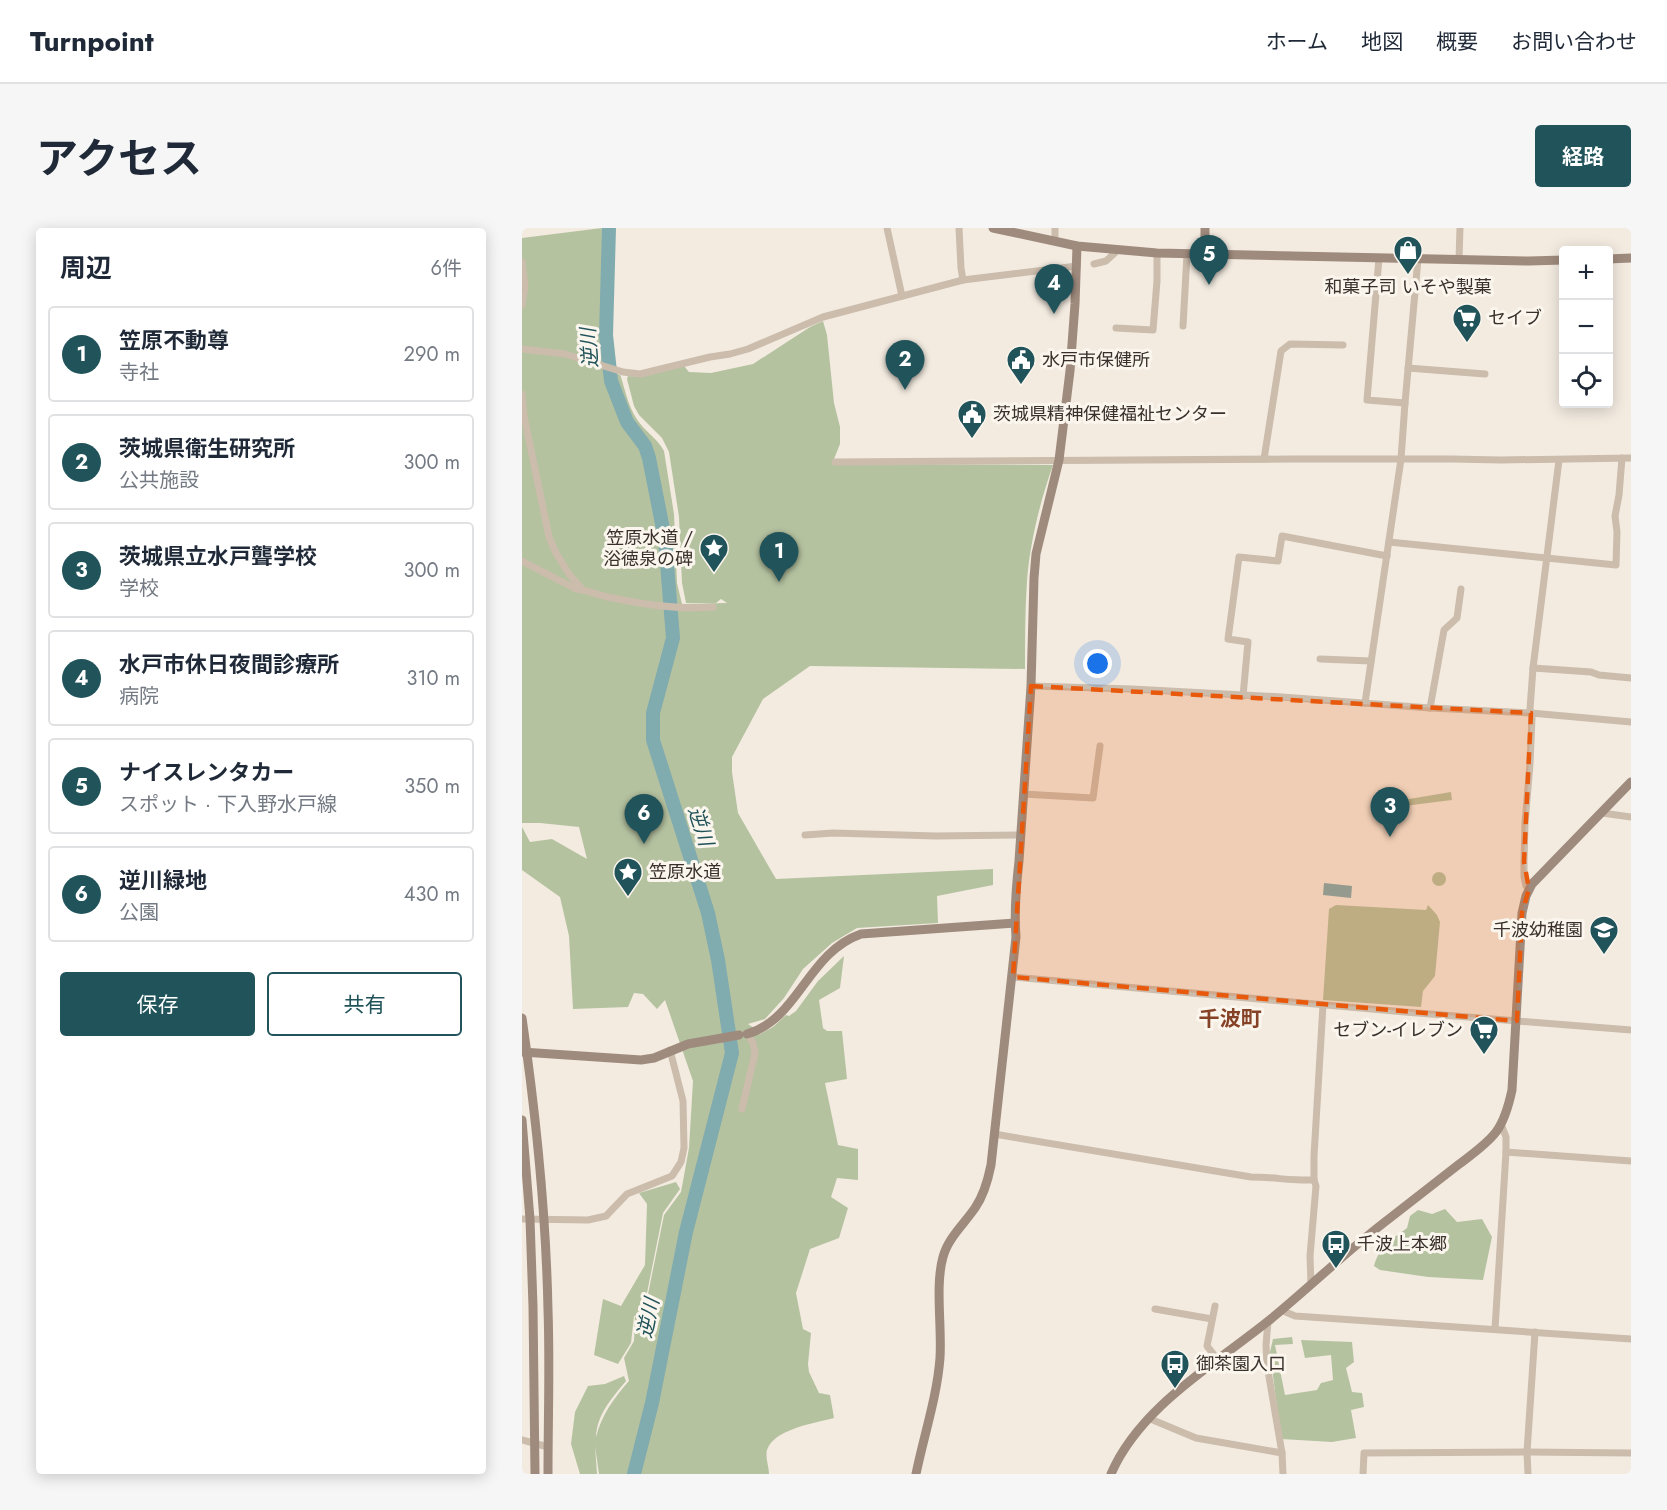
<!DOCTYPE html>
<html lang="ja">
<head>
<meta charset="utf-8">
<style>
	body { margin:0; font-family:Jost,"Noto Sans JP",sans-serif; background:#f6f6f7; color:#1f2937 }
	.controls { position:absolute; right:18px; top:18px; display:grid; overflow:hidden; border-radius:6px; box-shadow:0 3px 15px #0003 }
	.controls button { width:54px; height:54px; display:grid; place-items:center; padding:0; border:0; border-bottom:2px solid #e0e1e3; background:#fff; color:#1f2937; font:30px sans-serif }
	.you { position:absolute; left:576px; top:436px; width:21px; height:21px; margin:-15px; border:4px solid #fff; border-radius:50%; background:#1a73e8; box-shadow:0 0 0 9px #1a73e833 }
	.badge { display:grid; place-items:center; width:39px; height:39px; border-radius:50%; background:#21535a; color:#fff; font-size:20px; font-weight:700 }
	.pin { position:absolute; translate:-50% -50px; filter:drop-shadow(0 2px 3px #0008) }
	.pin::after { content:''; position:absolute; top:32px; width:21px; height:18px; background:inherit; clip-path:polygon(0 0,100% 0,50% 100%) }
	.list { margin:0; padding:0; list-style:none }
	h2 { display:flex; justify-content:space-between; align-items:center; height:78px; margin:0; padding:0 24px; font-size:26px }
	h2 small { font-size:20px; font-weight:400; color:#747a83 }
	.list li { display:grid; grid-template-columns:39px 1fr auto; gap:18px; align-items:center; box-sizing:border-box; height:96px; margin:0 12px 12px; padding:0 12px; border:2px solid #e0e1e3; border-radius:6px }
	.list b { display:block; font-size:22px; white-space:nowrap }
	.list p { margin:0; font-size:20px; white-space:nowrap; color:#747a83 }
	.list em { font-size:20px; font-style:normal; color:#747a83 }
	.actions { display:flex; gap:12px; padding:18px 24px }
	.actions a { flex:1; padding:14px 0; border:2px solid #21535a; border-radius:6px; text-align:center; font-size:21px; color:#21535a }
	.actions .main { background:#21535a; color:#fff }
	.icon { flex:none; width:33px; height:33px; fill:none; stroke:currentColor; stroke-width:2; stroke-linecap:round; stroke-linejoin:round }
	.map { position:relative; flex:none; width:1109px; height:1246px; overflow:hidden; border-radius:6px }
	header { display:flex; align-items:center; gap:36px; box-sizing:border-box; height:84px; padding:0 30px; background:#fff; border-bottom:2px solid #e0e1e3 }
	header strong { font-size:28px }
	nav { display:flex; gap:33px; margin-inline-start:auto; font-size:21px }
	.intro { display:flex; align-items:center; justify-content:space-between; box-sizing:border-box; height:144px; padding:0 36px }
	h1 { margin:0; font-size:42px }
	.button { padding:15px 27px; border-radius:6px; background:#21535a; color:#fff; font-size:21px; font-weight:700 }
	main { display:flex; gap:36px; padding:0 36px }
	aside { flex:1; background:#fff; border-radius:6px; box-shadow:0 3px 15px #0003 }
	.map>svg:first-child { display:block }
	.green { fill:#b5c2a0 }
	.water { fill:#80abaf }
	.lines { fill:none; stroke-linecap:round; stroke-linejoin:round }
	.river { stroke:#80abaf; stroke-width:14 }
	.street { stroke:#cbbcac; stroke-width:7 }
	.secondary { stroke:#9f8b7d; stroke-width:9 }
	.marked { fill:#e8590c; fill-opacity:0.2; stroke:#e8590c; stroke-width:4.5; stroke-dasharray:12 8; stroke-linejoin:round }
	.labels { text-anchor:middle; stroke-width:6; stroke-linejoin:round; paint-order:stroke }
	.poi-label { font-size:18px; fill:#39302b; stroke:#faf5ed; text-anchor:start }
	.water-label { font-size:20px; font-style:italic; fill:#21535a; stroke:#faf5ed }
	.quarter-label { font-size:21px; font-weight:bold; fill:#864226; stroke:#faf5ed }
</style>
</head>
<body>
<header>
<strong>Turnpoint</strong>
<nav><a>ホーム</a><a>地図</a><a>概要</a><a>お問い合わせ</a></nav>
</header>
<div class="intro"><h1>アクセス</h1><a class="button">経路</a></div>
<main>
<aside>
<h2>周辺<small>6件</small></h2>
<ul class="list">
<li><span class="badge">1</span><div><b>笠原不動尊</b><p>寺社</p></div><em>290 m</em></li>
<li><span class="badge">2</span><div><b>茨城県衛生研究所</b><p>公共施設</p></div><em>300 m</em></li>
<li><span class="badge">3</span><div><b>茨城県立水戸聾学校</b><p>学校</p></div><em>300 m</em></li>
<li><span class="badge">4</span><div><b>水戸市休日夜間診療所</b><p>病院</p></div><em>310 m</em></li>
<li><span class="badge">5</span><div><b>ナイスレンタカー</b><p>スポット · 下入野水戸線</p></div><em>350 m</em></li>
<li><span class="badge">6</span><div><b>逆川緑地</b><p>公園</p></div><em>430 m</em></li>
</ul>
<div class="actions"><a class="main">保存</a><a>共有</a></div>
</aside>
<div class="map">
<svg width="1109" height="1246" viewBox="0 0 1109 1246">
	<rect width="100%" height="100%" fill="#f3ebe0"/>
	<g class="green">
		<path d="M 80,0 L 81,141 L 98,147 L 98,146 C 104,165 107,183 120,198 C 128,207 137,213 142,223 L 152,286 L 155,355 L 160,376 L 205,375 L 199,371 L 194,375 L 164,375 L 160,355 L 157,289 L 147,224 L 140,210 L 117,187 L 112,178 L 105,151 L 106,148 L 119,149 L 162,138 L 167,144 L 189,145 L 231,136 L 288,99 L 301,93 L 305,107 L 312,175 L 318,199 L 318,216 L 310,236 L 531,237 C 518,274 508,314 505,353 C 503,382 503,412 503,441 L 288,438 L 241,471 L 210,529 L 210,544 L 216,585 L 254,651 L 471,641 L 471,657 L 415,668 L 416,695 L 335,700 L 310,715 L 281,741 L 262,770 L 243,791 L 226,796 L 235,802 L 238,806 L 251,799 L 264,787 L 267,788 L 274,783 L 296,753 L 322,728 L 318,760 L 297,772 L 301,800 L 305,803 L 320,803 L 325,851 L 303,855 L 316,917 L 336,921 L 336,952 L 315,950 L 309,969 L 326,980 L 317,1010 L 288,1021 L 274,1065 L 281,1101 L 289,1105 L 286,1136 L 287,1144 L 297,1165 L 308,1167 L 312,1190 C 293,1195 252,1201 245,1222 C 243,1229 247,1239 247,1246 L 77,1246 L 73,1218 L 75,1246 L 58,1246 L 49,1216 L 53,1184 L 66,1158 L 83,1156 L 102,1148 L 104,1153 C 90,1170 75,1186 74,1209 C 80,1186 92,1170 107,1153 L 102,1130 L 112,1113 L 113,1088 L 112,1088 L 109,1115 L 96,1136 L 72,1127 L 81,1071 L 99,1078 L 123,1037 L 125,976 L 117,965 L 154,954 L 158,961 L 141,985 L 121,1085 L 117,1087 L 122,1086 L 142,987 L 159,964 L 167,920 L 171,853 L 143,772 L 135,781 L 121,766 L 112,765 L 106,779 L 51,781 L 47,708 L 38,669 L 0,642 L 0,599 L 8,614 L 30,611 L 65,631 L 57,599 L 18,595 L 0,595 L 0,10 Z"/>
		<path d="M 929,564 L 930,572 L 882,578 L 881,572 Z"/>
		<circle cx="917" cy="651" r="7"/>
		<path d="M 814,677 L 904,682 L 906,677 L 915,687 L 918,694 L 913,748 L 901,763 L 899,779 L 801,772 L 807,681 Z"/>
		<path d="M 923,981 L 935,994 L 960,991 L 970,1009 L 961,1052 L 906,1049 L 858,1042 L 852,1038 C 858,1017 869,1012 885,1000 L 888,988 L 896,982 L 910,986 Z"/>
		<path d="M 770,1109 L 771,1116 L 753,1117 L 763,1167 L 795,1162 L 799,1155 L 811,1152 L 809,1127 L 783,1130 L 779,1112 L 830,1114 L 832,1134 L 824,1140 L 830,1164 L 840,1165 L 842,1179 L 829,1182 L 834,1210 L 810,1214 L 759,1211 L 748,1124 L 751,1111 Z"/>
	</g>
	<path class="water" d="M 802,655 L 830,658 L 829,670 L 801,667 Z"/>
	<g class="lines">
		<path class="river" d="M 87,0 L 84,107 L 89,153 L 105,194 L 123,218 L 127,230 L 143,311 L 151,410 L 131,485 L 131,512 L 186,685 L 196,732 L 210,825 L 164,1004 L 130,1175 L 112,1246"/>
		<g class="street">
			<path d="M 365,0 L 380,68"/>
			<path d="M 437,0 L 439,40 L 441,52"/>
			<path d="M 533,13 L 533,0"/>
			<path d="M 857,30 L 845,172 L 883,175"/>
			<path d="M 937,31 L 938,0"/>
			<path d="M 0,34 L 3,58 L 0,77"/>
			<path d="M 572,36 L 584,33 L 596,22"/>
			<path d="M 661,98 L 665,26"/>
			<path d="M 594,100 L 631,102 L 635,53 L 635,25"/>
			<path d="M 0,121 L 43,126 L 101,144 L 118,146 L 188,129 L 208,126 L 226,121 L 301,89 L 441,52 L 555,38"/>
			<path d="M 886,140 L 963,146"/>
			<path d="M 0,166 L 2,188 L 27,309 L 34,325 L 47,346 L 61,362"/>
			<path d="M 742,231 L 759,123 L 768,116 L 821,117"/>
			<path d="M 313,234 L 769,231 L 929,231 L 979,232 L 1109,230"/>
			<path d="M 867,314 L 1094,337 L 1095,304 L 1093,288 L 1097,267 L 1100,230"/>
			<path d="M 0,333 L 54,361 C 66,362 78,368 91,370 C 124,377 157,382 191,379"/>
			<path d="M 798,431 L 849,433"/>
			<path d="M 1011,440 L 1069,444 L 1077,447 L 1109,450"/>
			<path d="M 509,458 L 610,461 L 760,469 L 908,480 L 1009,485 L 1109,494"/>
			<path d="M 721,468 L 726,414 L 706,411 L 717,329 L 756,333 L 760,308 L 865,328"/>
			<path d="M 843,475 L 879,231 L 883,175 L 896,31"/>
			<path d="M 908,480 L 922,402 L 935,390 L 939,361"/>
			<path d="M 501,566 L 571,570 L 578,518"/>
			<path d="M 1080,585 L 1109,589"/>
			<path d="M 283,607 L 311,605 L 414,608 L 498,607"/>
			<path d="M 1007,661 L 1004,658 L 1002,649 L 1002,634 L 1003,595 L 1008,536 L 1010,490 L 1008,481 L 1011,440 L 1037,232"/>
			<path d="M 491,749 L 883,784 L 1109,802"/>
			<path d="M 220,881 L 233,825 L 231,815 L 225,806 L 223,806"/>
			<path d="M 472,906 L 729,949 C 751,949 771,953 792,952"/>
			<path d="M 984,924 L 1109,933"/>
			<path d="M 0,991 L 66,992 L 84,988 L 105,966 L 150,948 L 159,934 L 162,920 L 161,873 L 148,822"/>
			<path d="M 789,1057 L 788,1028 L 794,958 L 792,952 L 792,928 L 801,777"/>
			<path d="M 693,1078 L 685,1118 L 696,1132"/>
			<path d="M 633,1081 L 690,1091"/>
			<path d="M 759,1082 L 773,1088 L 1109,1111"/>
			<path d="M 746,1093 L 744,1117 L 745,1137 L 760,1225 L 761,1246"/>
			<path d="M 973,1101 L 984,924 L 984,909 L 979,896"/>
			<path d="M 626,1190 L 674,1210 L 760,1225"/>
			<path d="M 0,1212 L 26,1219"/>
			<path d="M 841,1246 L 842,1225 L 1005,1224 L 1109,1225"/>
			<path d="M 1006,1246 L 1005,1224 L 1013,1104"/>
		</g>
		<g class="secondary">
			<path d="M 471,0 L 555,18 L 635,25 L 1007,33 L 1042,32"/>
			<path d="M 683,26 L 683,0"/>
			<path d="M 1086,31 L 1109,30"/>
			<path d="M 0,790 C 14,887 24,984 26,1082 C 28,1136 26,1191 26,1246"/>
			<path d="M 225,806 C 277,791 285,725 339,706 L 493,695"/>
			<path d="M 0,824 L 119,832 L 132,830 L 166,816 L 217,807"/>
			<path d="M 0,892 L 8,991 L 11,1078 L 13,1246"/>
			<path d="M 394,1246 C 402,1207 415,1169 418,1130 C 420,1099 413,1057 421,1029 C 426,1010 442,996 453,980 C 462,967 466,952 469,937 L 494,709 C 492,684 494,659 497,633 L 509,458 L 512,350 L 514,326 L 537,232 L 548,143 L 553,76 L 555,18"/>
			<path d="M 589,1246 C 618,1178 695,1135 750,1090 C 790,1057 827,1021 868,990 C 891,972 914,954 936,937 C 949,927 964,917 974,904 C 983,892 987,876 990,862 L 1000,685 L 1004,668 L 1010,656 L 1109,554"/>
		</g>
	</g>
	<path class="marked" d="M 509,458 L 1009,485 L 1002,634 L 1007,661 L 1000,685 L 995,793 L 491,749 Z"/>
	<defs>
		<g id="shop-pin" transform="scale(1.5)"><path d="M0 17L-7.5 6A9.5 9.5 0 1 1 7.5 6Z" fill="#21535a" stroke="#faf5ed"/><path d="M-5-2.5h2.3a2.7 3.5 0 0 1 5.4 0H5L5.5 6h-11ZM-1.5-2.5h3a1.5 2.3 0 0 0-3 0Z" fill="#fff"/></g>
		<g id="supermarket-pin" transform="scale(1.5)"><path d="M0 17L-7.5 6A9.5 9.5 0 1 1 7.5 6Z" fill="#21535a" stroke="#faf5ed"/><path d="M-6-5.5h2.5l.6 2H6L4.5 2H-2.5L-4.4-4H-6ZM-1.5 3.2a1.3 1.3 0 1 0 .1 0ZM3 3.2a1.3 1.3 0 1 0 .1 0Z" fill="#fff"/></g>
		<g id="civic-pin" transform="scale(1.5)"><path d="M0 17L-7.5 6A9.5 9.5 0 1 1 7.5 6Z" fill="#21535a" stroke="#faf5ed"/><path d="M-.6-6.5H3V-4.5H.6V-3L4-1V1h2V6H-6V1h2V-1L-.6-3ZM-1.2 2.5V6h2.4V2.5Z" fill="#fff"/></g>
		<g id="sight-pin" transform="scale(1.5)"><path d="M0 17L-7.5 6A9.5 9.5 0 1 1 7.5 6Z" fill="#21535a" stroke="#faf5ed"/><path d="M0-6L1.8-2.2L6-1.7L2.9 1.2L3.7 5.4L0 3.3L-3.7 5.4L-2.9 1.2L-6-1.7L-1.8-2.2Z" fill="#fff"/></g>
		<g id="school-pin" transform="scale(1.5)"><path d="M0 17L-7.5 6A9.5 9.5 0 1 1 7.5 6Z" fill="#21535a" stroke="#faf5ed"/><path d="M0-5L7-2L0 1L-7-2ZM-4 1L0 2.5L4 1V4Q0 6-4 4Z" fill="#fff"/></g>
		<g id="bus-pin" transform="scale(1.5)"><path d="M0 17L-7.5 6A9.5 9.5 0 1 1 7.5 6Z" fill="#21535a" stroke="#faf5ed"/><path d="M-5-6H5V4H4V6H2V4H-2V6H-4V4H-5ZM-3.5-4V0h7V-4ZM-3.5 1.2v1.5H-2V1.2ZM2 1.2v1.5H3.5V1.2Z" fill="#fff"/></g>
	</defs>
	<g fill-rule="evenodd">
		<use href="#shop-pin" x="886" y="22"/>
		<use href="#supermarket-pin" x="945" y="90"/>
		<use href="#civic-pin" x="499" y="132"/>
		<use href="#civic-pin" x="450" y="186"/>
		<use href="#sight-pin" x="192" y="320"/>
		<use href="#sight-pin" x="106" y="644"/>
		<use href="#school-pin" x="1082" y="702"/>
		<use href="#supermarket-pin" x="962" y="802"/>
		<use href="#bus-pin" x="814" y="1016"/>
		<use href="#bus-pin" x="653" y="1136"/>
	</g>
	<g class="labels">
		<g class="poi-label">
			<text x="886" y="65" text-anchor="middle">和菓子司 いそや製菓</text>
			<text x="966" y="96">セイブ</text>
			<text x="520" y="138">水戸市保健所</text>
			<text x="471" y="192">茨城県精神保健福祉センター</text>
			<text x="171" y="316" text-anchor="end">笠原水道 /<tspan x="171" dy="21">浴徳泉の碑</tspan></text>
			<text x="127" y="650">笠原水道</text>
			<text x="1061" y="708" text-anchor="end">千波幼稚園</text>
			<text x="941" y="808" text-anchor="end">セブン-イレブン</text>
			<text x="835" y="1022">千波上本郷</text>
			<text x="674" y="1142">御茶園入口</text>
		</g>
		<g class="water-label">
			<text transform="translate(67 120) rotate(-94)" y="7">逆川</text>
			<text transform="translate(179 598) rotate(72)" y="7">逆川</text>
			<text transform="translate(126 1090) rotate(-78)" y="7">逆川</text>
		</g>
		<g class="quarter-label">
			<text x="708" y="798">千波町</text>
		</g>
	</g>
</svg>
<div class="controls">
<button>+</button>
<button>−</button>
<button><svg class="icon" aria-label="locate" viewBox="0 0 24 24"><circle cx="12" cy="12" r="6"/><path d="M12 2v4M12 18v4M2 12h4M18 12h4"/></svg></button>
</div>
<div class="you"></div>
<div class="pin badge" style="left:257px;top:354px">1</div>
<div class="pin badge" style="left:383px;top:162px">2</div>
<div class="pin badge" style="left:868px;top:609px">3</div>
<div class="pin badge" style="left:532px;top:86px">4</div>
<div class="pin badge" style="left:687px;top:57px">5</div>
<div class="pin badge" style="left:122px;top:616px">6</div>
</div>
</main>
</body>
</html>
